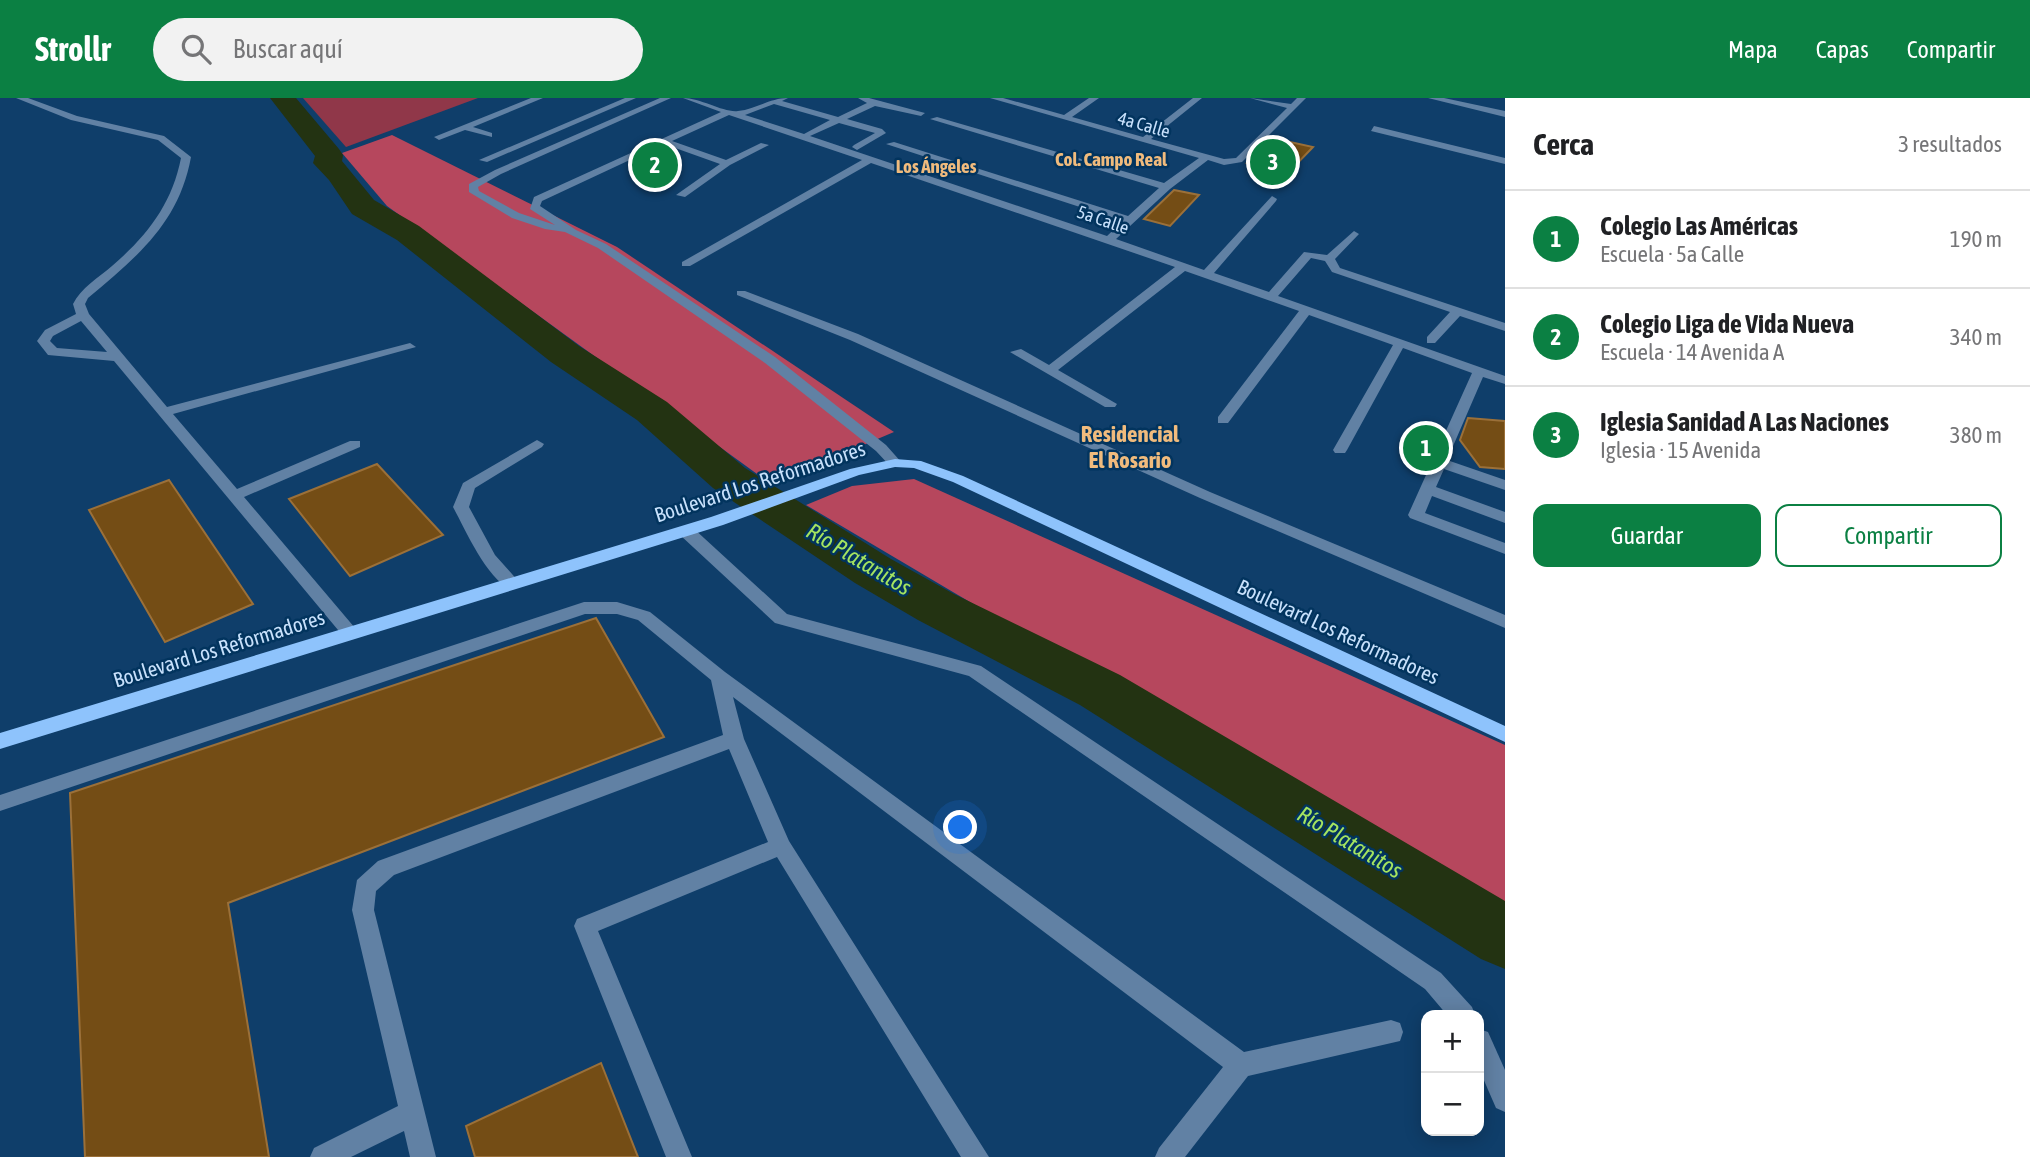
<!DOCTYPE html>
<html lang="es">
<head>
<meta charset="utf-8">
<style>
	body { margin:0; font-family:"Asap Condensed",sans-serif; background:#f2f2f2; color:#202124 }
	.controls { position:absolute; right:21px; bottom:21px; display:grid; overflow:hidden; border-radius:14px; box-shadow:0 4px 18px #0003 }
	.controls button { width:63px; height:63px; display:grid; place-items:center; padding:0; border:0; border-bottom:2px solid #e0e0e0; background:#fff; color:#202124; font:35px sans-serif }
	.you { position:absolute; left:961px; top:730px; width:24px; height:24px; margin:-18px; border:5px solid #fff; border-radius:50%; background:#1a73e8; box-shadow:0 0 0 10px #1a73e833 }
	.badge { display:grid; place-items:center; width:46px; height:46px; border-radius:50%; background:#0b8043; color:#fff; font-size:23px; font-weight:700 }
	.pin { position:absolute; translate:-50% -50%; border:4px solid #fff; box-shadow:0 2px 7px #0006 }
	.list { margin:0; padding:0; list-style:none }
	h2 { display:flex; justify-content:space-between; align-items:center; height:91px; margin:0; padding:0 28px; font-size:30px }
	h2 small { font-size:23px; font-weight:400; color:#757577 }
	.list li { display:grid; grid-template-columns:46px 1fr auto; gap:21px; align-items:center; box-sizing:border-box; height:98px; padding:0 28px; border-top:2px solid #e0e0e0 }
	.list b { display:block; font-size:26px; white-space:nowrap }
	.list p { margin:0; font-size:23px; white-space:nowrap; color:#757577 }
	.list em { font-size:23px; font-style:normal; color:#757577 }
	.actions { display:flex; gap:14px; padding:21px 28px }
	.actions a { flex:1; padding:16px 0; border:2px solid #0b8043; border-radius:14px; text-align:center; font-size:24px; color:#0b8043 }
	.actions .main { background:#0b8043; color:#fff }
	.icon { flex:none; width:38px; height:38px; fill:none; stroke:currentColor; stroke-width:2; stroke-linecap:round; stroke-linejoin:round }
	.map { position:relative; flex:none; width:1505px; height:1059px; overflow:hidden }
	header { display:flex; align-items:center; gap:42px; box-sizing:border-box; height:98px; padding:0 35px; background:#0b8043; color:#fff }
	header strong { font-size:33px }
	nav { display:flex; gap:38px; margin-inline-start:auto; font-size:24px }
	.search { width:490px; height:63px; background:#f2f2f2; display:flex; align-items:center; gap:18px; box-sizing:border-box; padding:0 24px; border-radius:38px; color:#757577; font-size:26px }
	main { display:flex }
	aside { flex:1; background:#fff }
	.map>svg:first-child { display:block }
	.green { fill:#903749 }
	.forest { fill:#b6475d }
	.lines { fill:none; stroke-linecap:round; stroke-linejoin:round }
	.river { fill:#233312; fill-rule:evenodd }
	.building { fill:#744d15; stroke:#9b7039; stroke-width:2 }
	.minor { fill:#6181a4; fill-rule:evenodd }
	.major { fill:#8ec3fc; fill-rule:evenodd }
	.labels { text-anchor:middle; stroke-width:5; stroke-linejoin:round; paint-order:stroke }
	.far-street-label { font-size:18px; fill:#c8e1fc; stroke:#02345e }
	.far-neighbourhood-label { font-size:19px; font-weight:bold; fill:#f0bb7d; stroke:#02345e }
	.street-label { font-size:21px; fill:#c8e1fc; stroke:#02345e }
	.neighbourhood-label { font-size:23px; font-weight:bold; fill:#f0bb7d; stroke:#02345e }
	.water-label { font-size:23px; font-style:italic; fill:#a5e460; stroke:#02345e }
</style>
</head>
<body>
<header>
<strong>Strollr</strong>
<div class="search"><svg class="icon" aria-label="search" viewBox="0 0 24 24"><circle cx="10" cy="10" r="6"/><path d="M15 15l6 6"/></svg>Buscar aquí</div>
<nav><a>Mapa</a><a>Capas</a><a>Compartir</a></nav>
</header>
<main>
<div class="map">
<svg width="1505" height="1059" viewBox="0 0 1505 1059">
	<rect width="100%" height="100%" fill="#0f3e6a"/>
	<path class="green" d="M 303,0 L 478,0 L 346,49 Z"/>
	<g class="forest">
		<path d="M 392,37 L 617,149 L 894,334 L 771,386 L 387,108 L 342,55 Z"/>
		<path d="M 914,381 L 1505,647 L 1505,821 L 806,407 L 852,388 Z"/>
	</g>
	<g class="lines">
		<path class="river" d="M 270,0 L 296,0 L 339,51 L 343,57 L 342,63 L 374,102 L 419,128 L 579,248 L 667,304 L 745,370 L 891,461 L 954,496 L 1120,577 L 1505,803 L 1505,871 L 1481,861 L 1080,607 L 918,522 L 855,485 L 713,390 L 637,322 L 551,264 L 397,142 L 352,116 L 329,82 L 313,65 L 315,58 Z"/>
	</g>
	<g class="building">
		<path d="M 1272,40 L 1313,49 L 1288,75 L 1247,65 Z"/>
		<path d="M 1174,92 L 1199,97 L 1170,128 L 1144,121 Z"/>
		<path d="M 1468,320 L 1505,323 L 1505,371 L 1480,369 L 1460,342 Z"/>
		<path d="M 377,366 L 443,437 L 350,478 L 289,401 Z"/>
		<path d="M 169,382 L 253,506 L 165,544 L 89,412 Z"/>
		<path d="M 596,520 L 664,639 L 228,805 L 269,1059 L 85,1059 L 70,695 Z"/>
		<path d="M 601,965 L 638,1059 L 475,1059 L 466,1028 Z"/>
	</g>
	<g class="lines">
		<g class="minor">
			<path d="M 16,0 L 28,0 L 77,18 L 164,38 L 191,59 C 179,125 137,159 88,200 L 85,206 L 89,216 L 167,309 L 410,245 L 416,249 L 173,316 L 237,391 L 350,343 L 360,343 L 360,349 L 244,399 L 355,530 L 358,534 L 355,538 L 343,538 L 114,263 L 48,257 L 37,243 L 45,232 L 76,216 L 73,206 C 81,190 98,180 112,168 C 147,138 172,106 181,60 L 158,42 L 71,22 ZM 81,223 L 107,254 L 57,250 L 50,243 L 53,238 Z"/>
			<path d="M 531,0 L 543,0 L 473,29 L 492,35 L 492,39 L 465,32 L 439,42 L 434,39 Z"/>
			<path d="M 625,0 L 636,0 L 487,64 L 479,62 Z"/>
			<path d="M 660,0 L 671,0 L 501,76 L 478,89 L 479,93 L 519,115 L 555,127 L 530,111 L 534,99 L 721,14 L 683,0 C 701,0 724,15 738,13 C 756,11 770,0 788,0 L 782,3 L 838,19 L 867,5 L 858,0 L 869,0 L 925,15 L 921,18 L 875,8 L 847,21 L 882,31 L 886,35 L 857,52 L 852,49 L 854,47 L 875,35 L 839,25 L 810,38 L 1107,138 L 1123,123 L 886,46 L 894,44 L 1128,118 L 1159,90 L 930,21 L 937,19 L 1164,85 L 1199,60 L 990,0 L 1003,0 L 1064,17 L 1089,0 L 1099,0 L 1072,19 L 1143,39 L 1193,0 L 1202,0 L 1151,41 L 1224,61 L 1236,60 L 1287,10 L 1250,0 L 1291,6 L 1297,0 L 1306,0 L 1242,64 L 1224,67 L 1208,62 L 1170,91 L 1116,141 L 1204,172 L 1272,98 L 1277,101 L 1276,103 L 1214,175 L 1269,194 L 1304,154 L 1327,157 L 1354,133 L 1359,136 L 1335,161 L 1340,170 L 1505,225 L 1505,233 L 1460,218 L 1435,245 L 1427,245 L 1427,239 L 1450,214 L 1332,174 L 1325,163 L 1311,160 L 1278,198 L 1505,278 L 1505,286 L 1483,279 L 1447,362 L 1505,382 L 1505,392 L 1444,371 L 1436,389 L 1505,414 L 1505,425 L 1432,398 L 1425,415 L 1505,445 L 1505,456 L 1410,420 L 1408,417 L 1472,275 L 1403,250 L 1347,352 L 1345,355 L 1335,355 L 1333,352 L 1393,247 L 1309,217 L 1228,325 L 1218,325 L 1218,319 L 1299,213 L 1185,173 L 1058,272 L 1117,306 L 1115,309 L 1105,309 L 1010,254 L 1021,251 L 1049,267 L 1175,169 L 871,65 L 690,168 L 682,168 L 682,164 L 862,62 L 729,17 L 672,43 L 726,62 L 761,45 L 769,47 L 730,67 L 685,99 L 676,97 L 720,66 L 664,46 L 542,103 L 540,108 L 576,132 L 606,146 L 775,259 L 886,347 L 902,365 L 900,368 L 890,368 L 876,353 L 765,265 L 598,150 L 565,134 L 545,131 L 512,120 L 469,94 L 469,86 L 495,72 ZM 774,6 L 830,22 L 804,36 L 745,17 Z"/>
			<path d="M 1428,0 L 1444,0 L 1505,13 L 1505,19 Z"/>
			<path d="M 1374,28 L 1505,60 L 1505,66 L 1371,33 Z"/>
			<path d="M 737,193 L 745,193 L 858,236 L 1210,394 L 1505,517 L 1505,530 L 1200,400 L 850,242 L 737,197 Z"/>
			<path d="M 537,342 L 544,346 L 542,349 L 475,390 L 469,409 L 495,457 L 520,485 L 512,491 C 488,484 465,431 453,409 L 463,385 Z"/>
			<path d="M 686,428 L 692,429 L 787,516 L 981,568 L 1441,875 L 1472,909 L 1475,917 L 1447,917 L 1425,891 L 969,578 L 775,525 L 680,437 L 678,433 Z"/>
			<path d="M 584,504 L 617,504 L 650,514 L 725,574 L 1244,954 L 1391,922 L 1400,925 L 1403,934 L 1400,943 L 1248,978 L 1185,1059 L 1155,1059 L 1159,1050 L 1223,969 L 733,599 L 744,641 L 789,743 L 989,1059 L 961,1059 L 777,759 L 598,833 L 692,1059 L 666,1059 L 574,828 L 577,821 L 768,744 L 729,651 L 394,777 L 376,793 L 374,812 L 436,1059 L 410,1059 L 404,1033 L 351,1059 L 310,1059 L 314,1050 L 398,1008 L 352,812 L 357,782 L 378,763 L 723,637 L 711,582 L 638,522 L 617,516 L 585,516 L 0,713 L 0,697 Z"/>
			<path d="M 1479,931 L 1488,934 L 1505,972 L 1505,1014 L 1496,1010 L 1479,971 Z"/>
		</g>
		<path class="major" d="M 895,361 L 921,363 L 963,378 L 1505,628 L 1505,644 L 953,384 L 914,370 L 895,369 L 859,377 L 723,427 L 0,651 L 0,635 L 711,419 L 850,371 Z"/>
	</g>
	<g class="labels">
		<g class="far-street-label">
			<text transform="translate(1144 27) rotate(16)" y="6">4a Calle</text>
			<text transform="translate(1103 122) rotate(19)" y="6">5a Calle</text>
		</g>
		<g class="far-neighbourhood-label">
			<text x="1111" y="68">Col. Campo Real</text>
			<text x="936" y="75">Los Ángeles</text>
		</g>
		<g class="street-label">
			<text transform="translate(760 384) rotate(-18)" y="7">Boulevard Los Reformadores</text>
			<text transform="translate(1338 534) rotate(25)" y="7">Boulevard Los Reformadores</text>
			<text transform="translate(219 551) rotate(-17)" y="7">Boulevard Los Reformadores</text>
		</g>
		<g class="neighbourhood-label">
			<text x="1130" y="344">Residencial<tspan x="1130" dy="26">El Rosario</tspan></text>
		</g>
		<g class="water-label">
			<text transform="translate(859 461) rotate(31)" y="8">Río Platanitos</text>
			<text transform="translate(1350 744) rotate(31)" y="8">Río Platanitos</text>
		</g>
	</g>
</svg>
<div class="controls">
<button>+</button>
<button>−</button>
</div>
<div class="you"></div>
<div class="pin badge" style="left:1426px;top:350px">1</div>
<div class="pin badge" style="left:655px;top:67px">2</div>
<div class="pin badge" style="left:1273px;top:64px">3</div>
</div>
<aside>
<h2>Cerca<small>3 resultados</small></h2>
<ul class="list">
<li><span class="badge">1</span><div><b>Colegio Las Américas</b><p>Escuela · 5a Calle</p></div><em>190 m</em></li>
<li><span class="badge">2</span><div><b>Colegio Liga de Vida Nueva</b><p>Escuela · 14 Avenida A</p></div><em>340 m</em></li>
<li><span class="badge">3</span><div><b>Iglesia Sanidad A Las Naciones</b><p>Iglesia · 15 Avenida</p></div><em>380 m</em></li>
</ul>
<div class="actions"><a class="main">Guardar</a><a>Compartir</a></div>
</aside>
</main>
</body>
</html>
